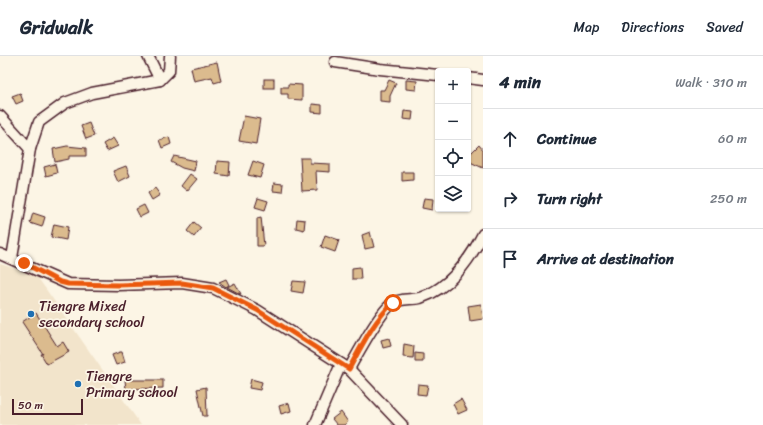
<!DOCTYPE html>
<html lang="en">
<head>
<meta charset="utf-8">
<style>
	body { margin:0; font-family:Sriracha,sans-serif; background:#f6f6f7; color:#1f2937 }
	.controls { position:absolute; right:12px; top:12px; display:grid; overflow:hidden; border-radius:4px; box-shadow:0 1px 3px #0004 }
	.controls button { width:36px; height:36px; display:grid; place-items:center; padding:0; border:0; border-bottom:1px solid #e0e1e3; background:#fff; color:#1f2937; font:20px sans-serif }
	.scale { position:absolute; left:12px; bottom:10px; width:71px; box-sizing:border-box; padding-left:4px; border:2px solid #4a1f2b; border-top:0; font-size:11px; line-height:14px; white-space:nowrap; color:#4a1f2b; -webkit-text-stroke:3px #fcf5e5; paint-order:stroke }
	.stop { position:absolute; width:12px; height:12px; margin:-9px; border:3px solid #ea580c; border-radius:50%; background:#fff }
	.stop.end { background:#ea580c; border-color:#fff; box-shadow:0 1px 4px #0008 }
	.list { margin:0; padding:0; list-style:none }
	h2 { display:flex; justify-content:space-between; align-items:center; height:52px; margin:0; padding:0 16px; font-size:17px }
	h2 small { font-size:13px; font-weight:400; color:#747a83 }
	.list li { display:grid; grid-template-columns:26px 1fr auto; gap:12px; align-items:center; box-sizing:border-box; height:60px; padding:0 16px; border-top:1px solid #e0e1e3 }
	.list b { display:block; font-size:15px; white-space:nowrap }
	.list em { font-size:13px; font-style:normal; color:#747a83 }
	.icon { flex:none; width:22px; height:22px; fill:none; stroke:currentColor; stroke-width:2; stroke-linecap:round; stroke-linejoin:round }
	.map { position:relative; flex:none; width:483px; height:369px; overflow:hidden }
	header { display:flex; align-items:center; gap:24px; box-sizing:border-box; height:56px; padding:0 20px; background:#fff; border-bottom:1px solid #e0e1e3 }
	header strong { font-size:19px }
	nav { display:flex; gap:22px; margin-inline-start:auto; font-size:14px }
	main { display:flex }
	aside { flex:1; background:#fff }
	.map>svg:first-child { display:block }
	.built { fill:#f2e4cb }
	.building { fill:#dbbb8e; stroke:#4a1f2b }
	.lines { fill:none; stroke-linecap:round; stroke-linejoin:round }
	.minor-casing { stroke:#4a1f2b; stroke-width:13 }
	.minor { stroke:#fcf5e5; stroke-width:10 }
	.route { stroke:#ea580c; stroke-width:5 }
	.poi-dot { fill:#1f6fb2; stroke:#fcf5e5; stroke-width:1.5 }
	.labels { text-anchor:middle; stroke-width:3.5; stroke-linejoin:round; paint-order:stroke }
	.poi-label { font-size:14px; fill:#4a1f2b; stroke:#fcf5e5; text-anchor:start }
</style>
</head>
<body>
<header>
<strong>Gridwalk</strong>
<nav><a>Map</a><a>Directions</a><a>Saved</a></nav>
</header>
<main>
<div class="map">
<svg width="483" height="369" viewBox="0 0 483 369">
	<rect width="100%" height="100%" fill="#fcf5e5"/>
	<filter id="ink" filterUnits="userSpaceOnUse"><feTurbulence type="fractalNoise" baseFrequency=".025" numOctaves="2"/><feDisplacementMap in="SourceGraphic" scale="8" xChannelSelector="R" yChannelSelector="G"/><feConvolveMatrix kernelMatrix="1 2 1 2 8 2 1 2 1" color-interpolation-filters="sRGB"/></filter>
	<g filter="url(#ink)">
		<path class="built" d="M 0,208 L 36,219 L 141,369 L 0,369 Z"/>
		<g class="building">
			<path d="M 217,6 L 221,25 L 214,27 L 212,21 L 194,25 L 191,12 Z"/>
			<rect x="264" y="23" width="10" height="9"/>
			<path d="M 389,24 L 396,27 L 390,40 L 390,46 L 380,45 L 380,34 L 384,34 Z"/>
			<path d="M 406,24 L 417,25 L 416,34 L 406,33 Z"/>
			<path d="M 288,28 L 302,29 L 302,44 L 288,43 L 288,38 L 281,38 L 281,31 L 288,31 Z"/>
			<path d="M 20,37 L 23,45 L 16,48 L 12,40 Z"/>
			<path d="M 312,48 L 322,49 L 322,57 L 312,56 Z"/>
			<path d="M 404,55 L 413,56 L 412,64 L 403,63 Z"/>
			<path d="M 244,60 L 260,63 L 256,88 L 239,85 Z"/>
			<path d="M 89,67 L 94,80 L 86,83 L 81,70 Z"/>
			<path d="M 169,81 L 171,88 L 162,92 L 159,84 Z"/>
			<path d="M 113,82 L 118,90 L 107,95 L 103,88 Z"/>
			<path d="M 479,89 L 483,94 L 483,112 L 468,105 L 468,100 Z"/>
			<path d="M 67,90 L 86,92 L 86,100 L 69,100 L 69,103 L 55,106 L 53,93 Z"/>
			<path d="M 174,100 L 196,105 L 194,115 L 182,112 L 171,106 Z"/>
			<path d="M 300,102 L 310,102 L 310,107 L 330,108 L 330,116 L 316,115 L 317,134 L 302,135 Z"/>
			<path d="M 217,105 L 230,106 L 229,120 L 216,118 Z"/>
			<path d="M 253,105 L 264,109 L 260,122 L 248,119 Z"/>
			<path d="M 55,108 L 57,117 L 46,120 L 44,111 Z"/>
			<path d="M 126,110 L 130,120 L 118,126 L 113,115 Z"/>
			<path d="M 402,116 L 413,116 L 413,124 L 402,125 Z"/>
			<path d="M 190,118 L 197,123 L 187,135 L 181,130 Z"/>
			<path d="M 274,127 L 283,128 L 282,136 L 273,135 Z"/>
			<path d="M 155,132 L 160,139 L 152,144 L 148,137 Z"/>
			<path d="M 258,142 L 268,145 L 265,154 L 255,151 Z"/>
			<path d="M 424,142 L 433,143 L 432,154 L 422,152 Z"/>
			<path d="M 144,149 L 148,157 L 140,161 L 136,153 Z"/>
			<path d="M 33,157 L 45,161 L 42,171 L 30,167 Z"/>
			<path d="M 261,161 L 264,190 L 257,190 L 257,162 Z"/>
			<path d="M 297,163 L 305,164 L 304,174 L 296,172 Z"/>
			<path d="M 194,166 L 201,172 L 194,181 L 187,175 Z"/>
			<path d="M 54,168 L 68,171 L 66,184 L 51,181 Z"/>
			<path d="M 370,176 L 374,191 L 365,193 L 362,179 Z"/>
			<path d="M 325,179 L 339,184 L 335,196 L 321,191 Z"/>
			<path d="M 360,211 L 361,223 L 352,223 L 352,212 Z"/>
			<path d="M 226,223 L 229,229 L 226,231 L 219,226 Z"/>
			<path d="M 293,225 L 305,226 L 303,237 L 291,235 Z"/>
			<path d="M 235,227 L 241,238 L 240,238 L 227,231 Z"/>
			<path d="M 481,248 L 483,263 L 470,265 L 468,250 Z"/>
			<path d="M 36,257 L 57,290 L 63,286 L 69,296 L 47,308 L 41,298 L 43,298 L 22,266 Z"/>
			<path d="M 389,282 L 391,290 L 383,292 L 381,284 Z"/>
			<path d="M 404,288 L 414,290 L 413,302 L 403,301 Z"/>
			<path d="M 120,296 L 122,296 L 125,306 L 116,309 L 112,299 Z"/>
			<path d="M 415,297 L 423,298 L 423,306 L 415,306 Z"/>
			<path d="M 251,323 L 262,326 L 260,334 L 249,332 Z"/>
			<path d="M 125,324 L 163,324 L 163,332 L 126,333 Z"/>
			<path d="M 418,328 L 428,329 L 426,339 L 417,338 Z"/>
			<path d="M 206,331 L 207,360 L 203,360 L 197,333 Z"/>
			<path d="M 461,343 L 467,354 L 458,358 L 453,348 Z"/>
			<path d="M 289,347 L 291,355 L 281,358 L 279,350 Z"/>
			<path d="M 341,356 L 348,366 L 344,369 L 337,369 L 332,363 Z"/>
		</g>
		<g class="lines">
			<g class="minor-casing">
				<g id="minor">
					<path d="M 148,0 L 160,24"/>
					<path d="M 335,6 L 380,13 L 438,19"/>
					<path d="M 468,22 L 483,24"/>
					<path d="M 0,60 L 30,93"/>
					<path d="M 0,198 L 68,228 L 118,229 L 182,227 L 213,232 L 257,254 L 349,313 L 402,369"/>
					<path d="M 12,202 L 30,93 L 39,66 L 65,47 L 92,37 L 160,24 L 169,15 L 170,0"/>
					<path d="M 349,313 C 357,299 380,255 393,247 C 400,242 411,244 420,242 C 450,232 469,205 483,178"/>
					<path d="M 315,369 L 341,308"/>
				</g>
			</g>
			<use href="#minor" class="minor"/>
		</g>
	</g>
	<g class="lines" filter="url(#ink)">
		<path class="route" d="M 24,207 L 60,226 L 68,228 L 118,229 L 182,227 L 213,232 L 257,254 L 349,313 C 361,291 374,264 393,247"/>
	</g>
	<g class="poi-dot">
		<circle cx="31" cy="258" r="4"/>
		<circle cx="78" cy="328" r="4"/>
	</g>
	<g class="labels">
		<g class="poi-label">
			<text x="39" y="255">Tiengre Mixed<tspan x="39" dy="16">secondary school</tspan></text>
			<text x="86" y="325">Tiengre<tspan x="86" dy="16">Primary school</tspan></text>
		</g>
	</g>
</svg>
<div class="controls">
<button>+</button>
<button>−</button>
<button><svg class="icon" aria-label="locate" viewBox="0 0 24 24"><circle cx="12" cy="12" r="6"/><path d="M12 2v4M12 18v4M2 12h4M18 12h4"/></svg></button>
<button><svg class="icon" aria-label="layers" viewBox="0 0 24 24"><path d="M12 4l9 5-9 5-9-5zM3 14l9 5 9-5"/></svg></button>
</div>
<div class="scale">50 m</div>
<div class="stop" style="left:393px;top:247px"></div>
<div class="stop end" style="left:24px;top:207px"></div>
</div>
<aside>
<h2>4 min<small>Walk · 310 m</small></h2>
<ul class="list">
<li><svg class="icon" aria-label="ahead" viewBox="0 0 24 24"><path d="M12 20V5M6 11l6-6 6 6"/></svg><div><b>Continue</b></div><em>60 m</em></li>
<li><svg class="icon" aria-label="right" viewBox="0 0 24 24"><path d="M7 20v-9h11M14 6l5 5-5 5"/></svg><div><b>Turn right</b></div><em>250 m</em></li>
<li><svg class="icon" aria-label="arrive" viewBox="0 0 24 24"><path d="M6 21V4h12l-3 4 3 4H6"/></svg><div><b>Arrive at destination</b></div></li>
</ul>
</aside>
</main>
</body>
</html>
